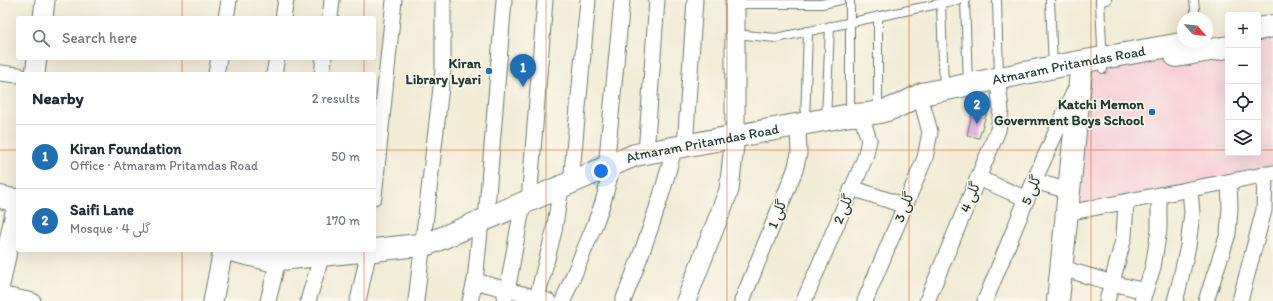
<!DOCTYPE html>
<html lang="en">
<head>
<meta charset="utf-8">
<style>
	body { margin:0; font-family:Itim,"Playpen Sans Arabic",sans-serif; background:#f2f2f3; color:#1f2937 }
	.controls { position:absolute; right:12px; top:12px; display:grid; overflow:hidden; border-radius:4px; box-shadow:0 4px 16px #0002 }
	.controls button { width:36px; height:36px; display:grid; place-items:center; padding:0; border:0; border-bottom:1px solid #e0e1e3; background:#fff; color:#1f2937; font:20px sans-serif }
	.compass { position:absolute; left:1177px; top:12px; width:36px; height:36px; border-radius:50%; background:#fff; box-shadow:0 4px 16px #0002; rotate:117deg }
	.you { position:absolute; left:601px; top:171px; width:14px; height:14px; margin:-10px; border:3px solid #fff; border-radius:50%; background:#1a73e8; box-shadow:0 0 0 6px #1a73e833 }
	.badge { display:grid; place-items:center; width:26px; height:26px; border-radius:50%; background:#1f6fb2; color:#fff; font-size:13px; font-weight:700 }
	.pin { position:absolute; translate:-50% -33px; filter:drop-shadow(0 1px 2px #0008) }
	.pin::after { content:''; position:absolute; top:21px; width:14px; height:12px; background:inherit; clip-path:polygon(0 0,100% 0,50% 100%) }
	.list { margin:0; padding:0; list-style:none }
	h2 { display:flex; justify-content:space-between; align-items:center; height:52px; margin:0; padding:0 16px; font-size:17px }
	h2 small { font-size:13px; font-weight:400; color:#747a83 }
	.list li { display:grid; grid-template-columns:26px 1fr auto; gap:12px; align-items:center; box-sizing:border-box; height:64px; padding:0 16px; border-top:1px solid #e0e1e3 }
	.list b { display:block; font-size:15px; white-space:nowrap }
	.list p { margin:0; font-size:13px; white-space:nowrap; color:#747a83 }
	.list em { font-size:13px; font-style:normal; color:#747a83 }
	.icon { flex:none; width:22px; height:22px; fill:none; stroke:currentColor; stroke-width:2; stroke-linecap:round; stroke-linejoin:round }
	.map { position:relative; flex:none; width:1273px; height:301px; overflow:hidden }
	.search { position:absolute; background:#fff; box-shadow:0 4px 16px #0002; left:16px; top:16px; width:360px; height:44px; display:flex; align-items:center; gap:10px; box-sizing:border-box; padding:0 14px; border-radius:4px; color:#747a83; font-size:15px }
	.panel { position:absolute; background:#fff; box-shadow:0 4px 16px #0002; left:16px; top:72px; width:360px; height:180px; border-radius:4px }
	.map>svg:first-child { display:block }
	.built { fill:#f6cfd8 }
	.building { fill:#d9a4da }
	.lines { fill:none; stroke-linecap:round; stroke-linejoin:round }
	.service-casing { stroke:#697a6c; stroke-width:10 }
	.minor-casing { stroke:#697a6c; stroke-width:17 }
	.tertiary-casing { stroke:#697a6c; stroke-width:21 }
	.secondary-casing { stroke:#697a6c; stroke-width:24 }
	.service { stroke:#fff; stroke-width:8 }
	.minor { stroke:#fff; stroke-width:15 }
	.tertiary { stroke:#fff; stroke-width:19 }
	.secondary { stroke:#fff; stroke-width:22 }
	.grid { fill:none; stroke:#e8590c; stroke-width:1; stroke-opacity:0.55 }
	.poi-dot { fill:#1f6fb2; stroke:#fbf7ec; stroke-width:1.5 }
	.labels { text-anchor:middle; stroke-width:3.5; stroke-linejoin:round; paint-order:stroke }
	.poi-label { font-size:14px; font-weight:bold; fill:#1f3d34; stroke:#fbf7ec; text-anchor:end }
	.street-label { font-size:14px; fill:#1f3d34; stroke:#fbf7ec }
</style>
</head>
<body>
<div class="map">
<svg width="1273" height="301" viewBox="0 0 1273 301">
	<rect width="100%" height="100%" fill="#fbf7ec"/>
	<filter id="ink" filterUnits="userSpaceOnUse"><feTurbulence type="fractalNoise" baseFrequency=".025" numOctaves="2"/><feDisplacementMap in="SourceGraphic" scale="8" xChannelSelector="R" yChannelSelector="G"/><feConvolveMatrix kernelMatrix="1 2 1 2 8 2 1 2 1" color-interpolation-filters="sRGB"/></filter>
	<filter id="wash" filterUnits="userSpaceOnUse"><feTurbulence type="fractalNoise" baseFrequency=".012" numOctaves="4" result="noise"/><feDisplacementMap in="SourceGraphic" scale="16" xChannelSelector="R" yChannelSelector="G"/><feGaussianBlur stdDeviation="0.9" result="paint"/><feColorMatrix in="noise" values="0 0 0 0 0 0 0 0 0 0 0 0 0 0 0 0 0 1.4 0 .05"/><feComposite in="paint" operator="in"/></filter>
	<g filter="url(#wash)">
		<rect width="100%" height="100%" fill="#f2ecd5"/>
		<path class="built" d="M 1273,32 L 1273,172 L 1067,213 L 1079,71 L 1228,41 L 1228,153 L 1258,153 L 1258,35 Z"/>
		<g id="blocks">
			<path class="building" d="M 973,110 L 987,112 L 979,138 L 967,135 Z"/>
		</g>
	</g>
	<g filter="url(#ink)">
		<use href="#blocks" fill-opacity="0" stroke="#697a6c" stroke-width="1"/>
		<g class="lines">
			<g class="service-casing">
				<g id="service">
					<path d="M 850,0 L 850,114"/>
					<path d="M 965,0 L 968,83"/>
					<path d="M 997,0 L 999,77"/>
					<path d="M 1050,0 L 1053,67"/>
					<path d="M 1194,0 L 1196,18"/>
					<path d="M 735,4 L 822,4 L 841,0"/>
					<path d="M 941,4 L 944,89"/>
					<path d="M 878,16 L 878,112"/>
					<path d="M 735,34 L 776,38 L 957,0"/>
					<path d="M 1103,69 L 1100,1 L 1107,0"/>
					<path d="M 826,119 L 830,26"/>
					<path d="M 805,122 L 808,31"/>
				</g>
			</g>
			<g class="minor-casing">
				<g id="minor">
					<path d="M 226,18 L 229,0"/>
					<path d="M 283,18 L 286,0"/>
					<path d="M 330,18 L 332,0"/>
					<path d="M 0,73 L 18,75"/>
					<path d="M 216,74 L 219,58"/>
					<path d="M 274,74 L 277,58"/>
					<path d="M 322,74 L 324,58"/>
					<path d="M 685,146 L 695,0"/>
					<path d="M 646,153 L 657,0"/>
					<path d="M 606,168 L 622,0"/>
					<path d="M 978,178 L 1027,199"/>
					<path d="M 1034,181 L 1069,191"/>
					<path d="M 571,183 L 588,0"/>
					<path d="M 852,188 L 905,206"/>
					<path d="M 374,197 L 394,0"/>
					<path d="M 529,201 L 545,0"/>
					<path d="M 1067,213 L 1273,173"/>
					<path d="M 486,219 L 504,0"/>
					<path d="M 1062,268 L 1112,283 L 1145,291"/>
					<path d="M 475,281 L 548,301"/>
					<path d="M 0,294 L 33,301"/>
					<path d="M 537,298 L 554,231 L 561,187"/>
					<path d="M 268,301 L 278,260"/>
					<path d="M 308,301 L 322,255"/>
					<path d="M 358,301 L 369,250"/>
					<path d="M 416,301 L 443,70 L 443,0"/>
					<path d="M 470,301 L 475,281 L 481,221"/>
					<path d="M 504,301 L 508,286 L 523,203"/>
					<path d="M 563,301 L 595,224 L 603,202 L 613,165"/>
					<path d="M 623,301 C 643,251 662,200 674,148"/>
					<path d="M 742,301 L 795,170 L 799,154 L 798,125"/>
					<path d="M 804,301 L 865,158 L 869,140 L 861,115"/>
					<path d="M 865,301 L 925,158 L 930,132 L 924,110"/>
					<path d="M 927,301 L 998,130 L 1001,111 L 999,91"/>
					<path d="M 985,301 L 1034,181 L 1074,92"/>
					<path d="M 1107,301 L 1124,237 L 1126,202"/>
					<path d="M 1142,301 L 1153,267 L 1159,230 L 1159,195"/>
					<path d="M 1175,301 L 1179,286 L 1188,246 L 1192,213 L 1190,189"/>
					<path d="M 1206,301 L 1228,234 L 1230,208 L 1229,182"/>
					<path d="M 1240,301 L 1264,210 L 1265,174"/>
				</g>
			</g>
			<g class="tertiary-casing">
				<g id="tertiary">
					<path d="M 43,18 L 45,0"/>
					<path d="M 35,74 L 37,58"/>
					<path d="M 0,285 L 18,198"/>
					<path d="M 213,301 L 223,250"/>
					<path d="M 686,301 L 729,190 L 735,136 L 735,0"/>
				</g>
			</g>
			<g class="secondary-casing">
				<g id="secondary">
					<path d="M 1258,29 L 1273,26"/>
					<path d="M 1176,56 L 1228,47"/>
					<path d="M 0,197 L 18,201"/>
					<path d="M 231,250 L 271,260 L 370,250"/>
					<path id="s1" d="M 374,250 L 428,244 L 635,155 L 850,115 C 880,115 897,108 922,94 L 1074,63 L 1192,42"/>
					<path d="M 1058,301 L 1082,62"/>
				</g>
			</g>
			<use href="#service" class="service"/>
			<use href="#minor" class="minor"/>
			<use href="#tertiary" class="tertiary"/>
			<use href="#secondary" class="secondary"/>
		</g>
	</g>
	<path class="grid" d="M 182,0 L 182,18M 364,0 L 364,18M 546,0 L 546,301M 727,0 L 727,301M 909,0 L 909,301M 1091,0 L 1091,301M 182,58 L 182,74M 364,58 L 364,74M 0,150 L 18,150M 374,150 L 1228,150M 1258,150 L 1273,150M 182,250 L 182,301M 364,250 L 364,301"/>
	<g class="poi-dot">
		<circle cx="489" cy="71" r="4"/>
		<circle cx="1152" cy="112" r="4"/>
	</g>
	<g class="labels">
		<g class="poi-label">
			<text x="481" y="68">Kiran<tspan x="481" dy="16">Library Lyari</tspan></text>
			<text x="1144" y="109">Katchi Memon<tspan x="1144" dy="16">Government Boys School</tspan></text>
		</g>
		<g class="street-label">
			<text dy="5" stroke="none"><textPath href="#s1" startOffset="724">Atmaram Pritamdas Road</textPath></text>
			<text dy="5" stroke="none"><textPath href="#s1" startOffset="348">Atmaram Pritamdas Road</textPath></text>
			<text transform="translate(1031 190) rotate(-67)" y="5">گلی 5</text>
			<text transform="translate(970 197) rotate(-67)" y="5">گلی 4</text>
			<text transform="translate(904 207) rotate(-68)" y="5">گلی 3</text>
			<text transform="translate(843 209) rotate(-67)" y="5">گلی 2</text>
			<text transform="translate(777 214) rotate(-68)" y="5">گلی 1</text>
		</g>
	</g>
</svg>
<div class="controls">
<button>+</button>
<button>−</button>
<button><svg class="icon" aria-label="locate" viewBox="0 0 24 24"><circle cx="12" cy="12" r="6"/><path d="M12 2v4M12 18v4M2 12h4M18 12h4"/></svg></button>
<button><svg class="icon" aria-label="layers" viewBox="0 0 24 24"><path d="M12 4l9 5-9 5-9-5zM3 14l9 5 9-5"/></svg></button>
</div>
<svg class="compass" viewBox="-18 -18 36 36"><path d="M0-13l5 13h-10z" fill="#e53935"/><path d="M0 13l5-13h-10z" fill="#747a83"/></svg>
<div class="you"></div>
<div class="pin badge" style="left:523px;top:87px">1</div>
<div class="pin badge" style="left:977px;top:124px">2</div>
<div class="search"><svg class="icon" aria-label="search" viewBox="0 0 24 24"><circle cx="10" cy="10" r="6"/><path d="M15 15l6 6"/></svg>Search here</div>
<section class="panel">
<h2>Nearby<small>2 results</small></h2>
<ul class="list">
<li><span class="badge">1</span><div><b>Kiran Foundation</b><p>Office · Atmaram Pritamdas Road</p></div><em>50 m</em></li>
<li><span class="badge">2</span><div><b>Saifi Lane</b><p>Mosque · گلی 4</p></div><em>170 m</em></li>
</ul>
</section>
</div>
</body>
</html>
